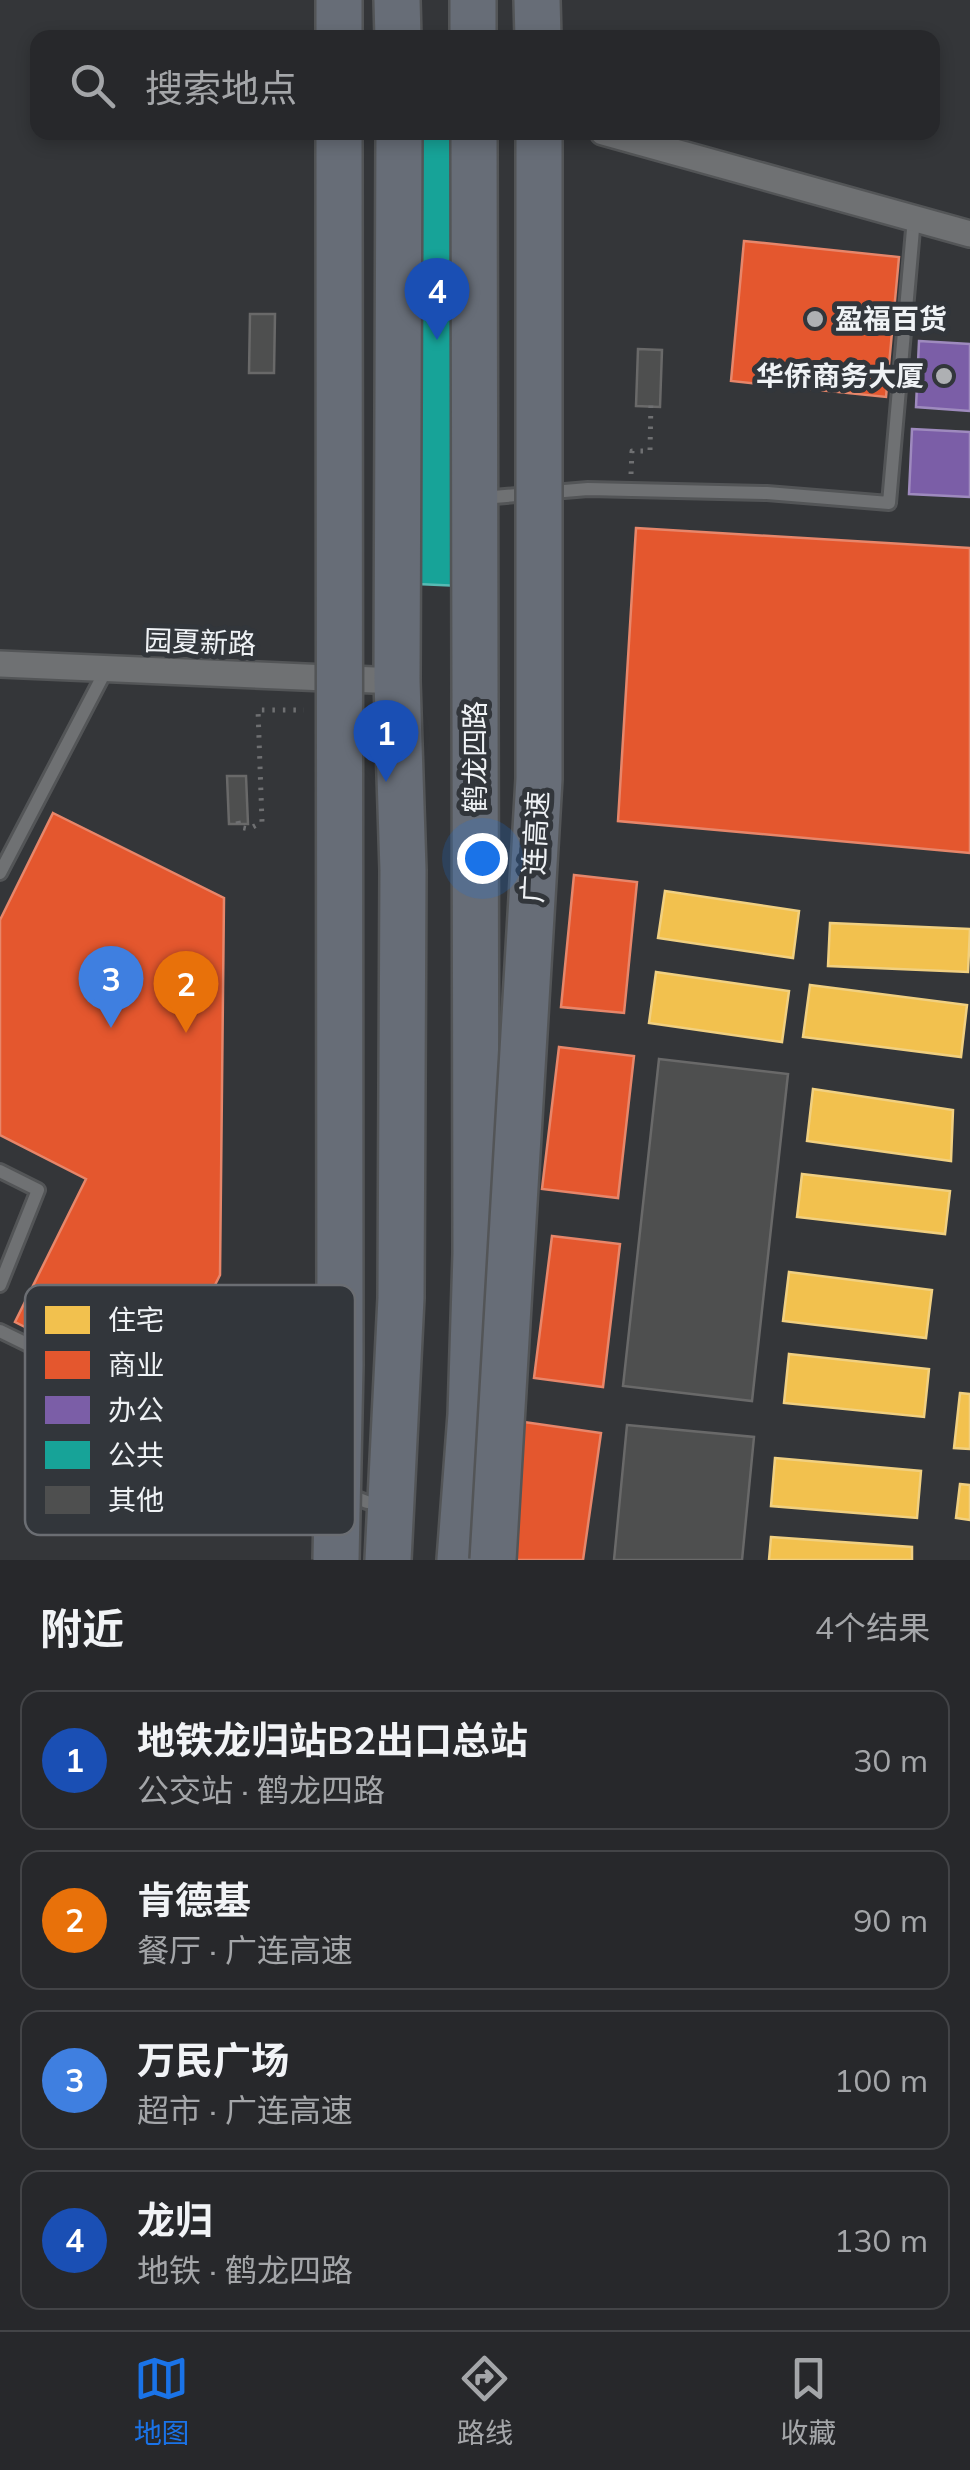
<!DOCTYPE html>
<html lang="zh">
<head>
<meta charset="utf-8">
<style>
	body { margin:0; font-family:Mulish,"Noto Sans SC",sans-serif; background:#333437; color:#f1f3f6 }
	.you { position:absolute; left:482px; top:858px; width:35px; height:35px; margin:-25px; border:8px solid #fff; border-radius:50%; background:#1a73e8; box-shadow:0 0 0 15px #1a73e833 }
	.badge { display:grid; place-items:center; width:65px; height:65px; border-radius:50%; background:#1a73e8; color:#fff; font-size:32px; font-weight:700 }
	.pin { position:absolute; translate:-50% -82px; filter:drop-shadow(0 2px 5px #0008) }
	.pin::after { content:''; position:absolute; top:52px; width:35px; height:30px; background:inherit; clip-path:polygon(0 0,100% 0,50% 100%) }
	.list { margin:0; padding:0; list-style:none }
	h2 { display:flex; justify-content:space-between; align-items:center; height:130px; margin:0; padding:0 40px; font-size:42px }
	h2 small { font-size:32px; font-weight:400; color:#a4a6a9 }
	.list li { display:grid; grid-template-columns:65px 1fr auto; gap:30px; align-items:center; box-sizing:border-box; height:140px; margin:0 20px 20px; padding:0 20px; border:2px solid #434447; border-radius:20px }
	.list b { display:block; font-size:38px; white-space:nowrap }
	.list p { margin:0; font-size:32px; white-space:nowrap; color:#a4a6a9 }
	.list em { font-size:32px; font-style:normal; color:#a4a6a9 }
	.icon { flex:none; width:55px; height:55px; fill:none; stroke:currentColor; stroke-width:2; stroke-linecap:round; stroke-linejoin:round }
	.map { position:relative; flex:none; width:970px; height:1560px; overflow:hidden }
	.search { position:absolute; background:#27282b; box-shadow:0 5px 15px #0003; left:30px; right:30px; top:30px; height:110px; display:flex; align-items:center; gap:25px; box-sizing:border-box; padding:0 35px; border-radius:20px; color:#a4a6a9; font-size:38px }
	.sheet { height:770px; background:#27282b }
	nav { display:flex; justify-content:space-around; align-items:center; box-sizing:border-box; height:140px; border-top:2px solid #434447; background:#27282b; font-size:28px; color:#a4a6a9 }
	nav a { display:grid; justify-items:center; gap:5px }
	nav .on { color:#1a73e8 }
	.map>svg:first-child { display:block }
	.homes { fill:#f2c14e; stroke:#f1d080; stroke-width:2.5 }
	.shops { fill:#e4572e; stroke:#e7866a; stroke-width:2.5 }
	.offices { fill:#7b5ea7; stroke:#9e8abe; stroke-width:2.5 }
	.public { fill:#17a398; stroke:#58bbb4; stroke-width:2.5 }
	.building { fill:#4e4f4f; stroke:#696969; stroke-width:2.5 }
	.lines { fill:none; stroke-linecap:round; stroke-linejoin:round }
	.lane-casing { stroke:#535557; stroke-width:18 }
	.street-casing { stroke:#535557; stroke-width:30 }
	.highway-casing { stroke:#535557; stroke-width:50 }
	.path { stroke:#6f7072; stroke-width:5; stroke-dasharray:2.5 8; stroke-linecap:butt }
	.lane { stroke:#6f7173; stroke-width:12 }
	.street { stroke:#6f7173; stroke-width:25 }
	.highway { stroke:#676d77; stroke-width:45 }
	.highway-bridge-casing { stroke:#535557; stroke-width:50; stroke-linecap:butt }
	.highway-bridge { stroke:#676d77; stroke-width:45 }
	.poi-dot { fill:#aeb0b3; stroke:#32363b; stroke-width:4 }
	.labels { text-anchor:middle; stroke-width:10; stroke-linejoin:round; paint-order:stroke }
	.poi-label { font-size:28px; font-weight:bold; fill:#eff2f5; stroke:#32363b; text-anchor:start }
	.street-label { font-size:28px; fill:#eff2f5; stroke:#32363b }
	.key { fill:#32363b; stroke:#6b6e73; stroke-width:2.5 }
	.key-label { font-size:28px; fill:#eff2f5 }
</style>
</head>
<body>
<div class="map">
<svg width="970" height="1560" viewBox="0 0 970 1560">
	<rect width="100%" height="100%" fill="#343639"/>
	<g class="homes">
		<path d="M 665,891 L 799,911 L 793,958 L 658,938 Z"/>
		<path d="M 830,923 L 970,929 L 968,972 L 828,966 Z"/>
		<path d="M 656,972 L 789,991 L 782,1042 L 649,1023 Z"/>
		<path d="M 810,985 L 967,1005 L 961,1057 L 803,1037 Z"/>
		<path d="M 813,1089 L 953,1110 L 951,1161 L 807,1141 Z"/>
		<path d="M 802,1174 L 950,1191 L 945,1234 L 797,1217 Z"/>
		<path d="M 789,1272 L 932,1290 L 926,1338 L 783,1321 Z"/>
		<path d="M 789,1354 L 929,1369 L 924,1417 L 784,1403 Z"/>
		<path d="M 960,1393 L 970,1394 L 970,1449 L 954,1448 Z"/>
		<path d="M 775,1458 L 921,1471 L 917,1518 L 771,1506 Z"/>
		<path d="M 960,1484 L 970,1485 L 970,1520 L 956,1518 Z"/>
		<path d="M 771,1537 L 912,1547 L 912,1560 L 769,1560 Z"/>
	</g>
	<g class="shops">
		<path d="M 744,241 L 899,257 L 886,397 L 731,381 Z"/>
		<path d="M 636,528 L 970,548 L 970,853 L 618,821 Z"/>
		<path d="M 53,813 L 224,898 L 220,1275 L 160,1395 L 15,1322 L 86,1179 L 0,1135 L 0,920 Z"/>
		<path d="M 574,875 L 637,882 L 624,1013 L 561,1007 Z"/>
		<path d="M 559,1047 L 634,1056 L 618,1198 L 542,1189 Z"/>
		<path d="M 552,1236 L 620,1244 L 603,1387 L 534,1378 Z"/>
		<path d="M 524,1422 L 601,1433 L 583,1560 L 506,1560 Z"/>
	</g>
	<g class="offices">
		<path d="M 919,341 L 970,344 L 970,411 L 916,407 Z"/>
		<path d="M 912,429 L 970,432 L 970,497 L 909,494 Z"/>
	</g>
	<path class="public" d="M 411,132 L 477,132 L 461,586 L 395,583 Z"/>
	<g class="building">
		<path d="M 250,314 L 275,314 L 274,373 L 249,373 Z"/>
		<path d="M 638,349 L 662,350 L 660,407 L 636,406 Z"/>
		<path d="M 227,776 L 246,776 L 248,824 L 229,824 Z"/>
		<path d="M 659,1059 L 788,1074 L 752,1401 L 623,1386 Z"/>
		<path d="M 627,1425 L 754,1437 L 742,1560 L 614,1560 Z"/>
	</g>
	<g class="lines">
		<g class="lane-casing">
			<g id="lane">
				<path d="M 482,498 L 588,489 L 767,493 L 889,503 L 914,218"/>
				<path d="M 0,873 L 107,668"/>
				<path d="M 0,1171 L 38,1190 L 0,1285"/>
				<path d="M 0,1331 L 252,1454 L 328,1486"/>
				<path d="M 346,1494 L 367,1502"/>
			</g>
		</g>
		<g class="street-casing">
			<g id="street">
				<path d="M 603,132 L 970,234"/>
				<path d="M 0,664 L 397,681"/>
			</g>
		</g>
		<g class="highway-casing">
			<g id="highway">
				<path d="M 339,0 L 339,38"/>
				<path d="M 397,0 L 398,38"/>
				<path d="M 473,0 L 473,38"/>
				<path d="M 537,0 L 538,38"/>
				<path d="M 388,1560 L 401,1298 L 403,870 L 397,681 L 399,132"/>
				<path d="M 460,1560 L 471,1415 L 476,1254 L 474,132"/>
			</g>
		</g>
		<g class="path">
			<path d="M 631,474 L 632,451 L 650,451 L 651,400"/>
			<path d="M 238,821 L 239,827 L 249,829 L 262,822 L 258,710 L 304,710"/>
		</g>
		<use href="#lane" class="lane"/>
		<use href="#street" class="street"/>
		<use href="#highway" class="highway"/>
		<g class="highway-bridge-casing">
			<g id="highway-bridge">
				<path d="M 336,1560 L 340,1365 L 339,132"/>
				<path d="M 493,1560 L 539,779 L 539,132"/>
			</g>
		</g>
		<use href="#highway-bridge" class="highway-bridge"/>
	</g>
	<g class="poi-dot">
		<circle cx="815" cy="319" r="10"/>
		<circle cx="944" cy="376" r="10"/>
	</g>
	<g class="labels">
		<g class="poi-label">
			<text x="835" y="329">盈福百货</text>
			<text x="924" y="386" text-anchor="end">华侨商务大厦</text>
		</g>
		<g class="street-label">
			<text transform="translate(200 642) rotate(2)" y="10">园夏新路</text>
			<text transform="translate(475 757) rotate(-90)" y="10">鹤龙四路</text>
			<text transform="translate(535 847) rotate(-87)" y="10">广连高速</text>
		</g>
	</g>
	<rect x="25" y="1285" width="330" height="250" rx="15" class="key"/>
	<rect x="45" y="1306" width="45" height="28" fill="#f2c14e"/>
	<rect x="45" y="1351" width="45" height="28" fill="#e4572e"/>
	<rect x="45" y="1396" width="45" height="28" fill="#7b5ea7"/>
	<rect x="45" y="1441" width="45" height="28" fill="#17a398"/>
	<rect x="45" y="1486" width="45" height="28" fill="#4e4f4f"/>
	<g class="key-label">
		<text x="108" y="1330">住宅</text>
		<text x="108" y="1375">商业</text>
		<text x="108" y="1420">办公</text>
		<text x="108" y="1465">公共</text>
		<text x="108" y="1510">其他</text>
	</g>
</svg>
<div class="you"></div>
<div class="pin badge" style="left:386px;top:782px;background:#1a4fb4">1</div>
<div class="pin badge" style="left:186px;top:1033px;background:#e8710a">2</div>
<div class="pin badge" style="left:111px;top:1028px;background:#3f7fe0">3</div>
<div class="pin badge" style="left:437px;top:340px;background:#1a4fb4">4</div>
<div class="search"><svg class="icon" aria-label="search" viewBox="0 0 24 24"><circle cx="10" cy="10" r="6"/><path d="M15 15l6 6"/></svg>搜索地点</div>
</div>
<section class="sheet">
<h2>附近<small>4个结果</small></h2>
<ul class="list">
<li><span class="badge" style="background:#1a4fb4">1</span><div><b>地铁龙归站B2出口总站</b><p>公交站 · 鹤龙四路</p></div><em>30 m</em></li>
<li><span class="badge" style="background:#e8710a">2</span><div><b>肯德基</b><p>餐厅 · 广连高速</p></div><em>90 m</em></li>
<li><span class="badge" style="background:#3f7fe0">3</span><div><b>万民广场</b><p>超市 · 广连高速</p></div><em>100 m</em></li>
<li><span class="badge" style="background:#1a4fb4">4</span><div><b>龙归</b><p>地铁 · 鹤龙四路</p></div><em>130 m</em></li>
</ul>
</section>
<nav>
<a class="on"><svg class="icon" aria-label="map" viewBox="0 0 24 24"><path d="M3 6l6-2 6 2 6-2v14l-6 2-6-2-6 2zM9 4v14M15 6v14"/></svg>地图</a>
<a><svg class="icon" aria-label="directions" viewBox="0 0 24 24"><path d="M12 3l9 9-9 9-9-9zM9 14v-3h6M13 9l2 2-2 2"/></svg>路线</a>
<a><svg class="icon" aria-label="saved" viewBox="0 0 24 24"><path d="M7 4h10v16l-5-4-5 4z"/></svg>收藏</a>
</nav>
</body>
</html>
